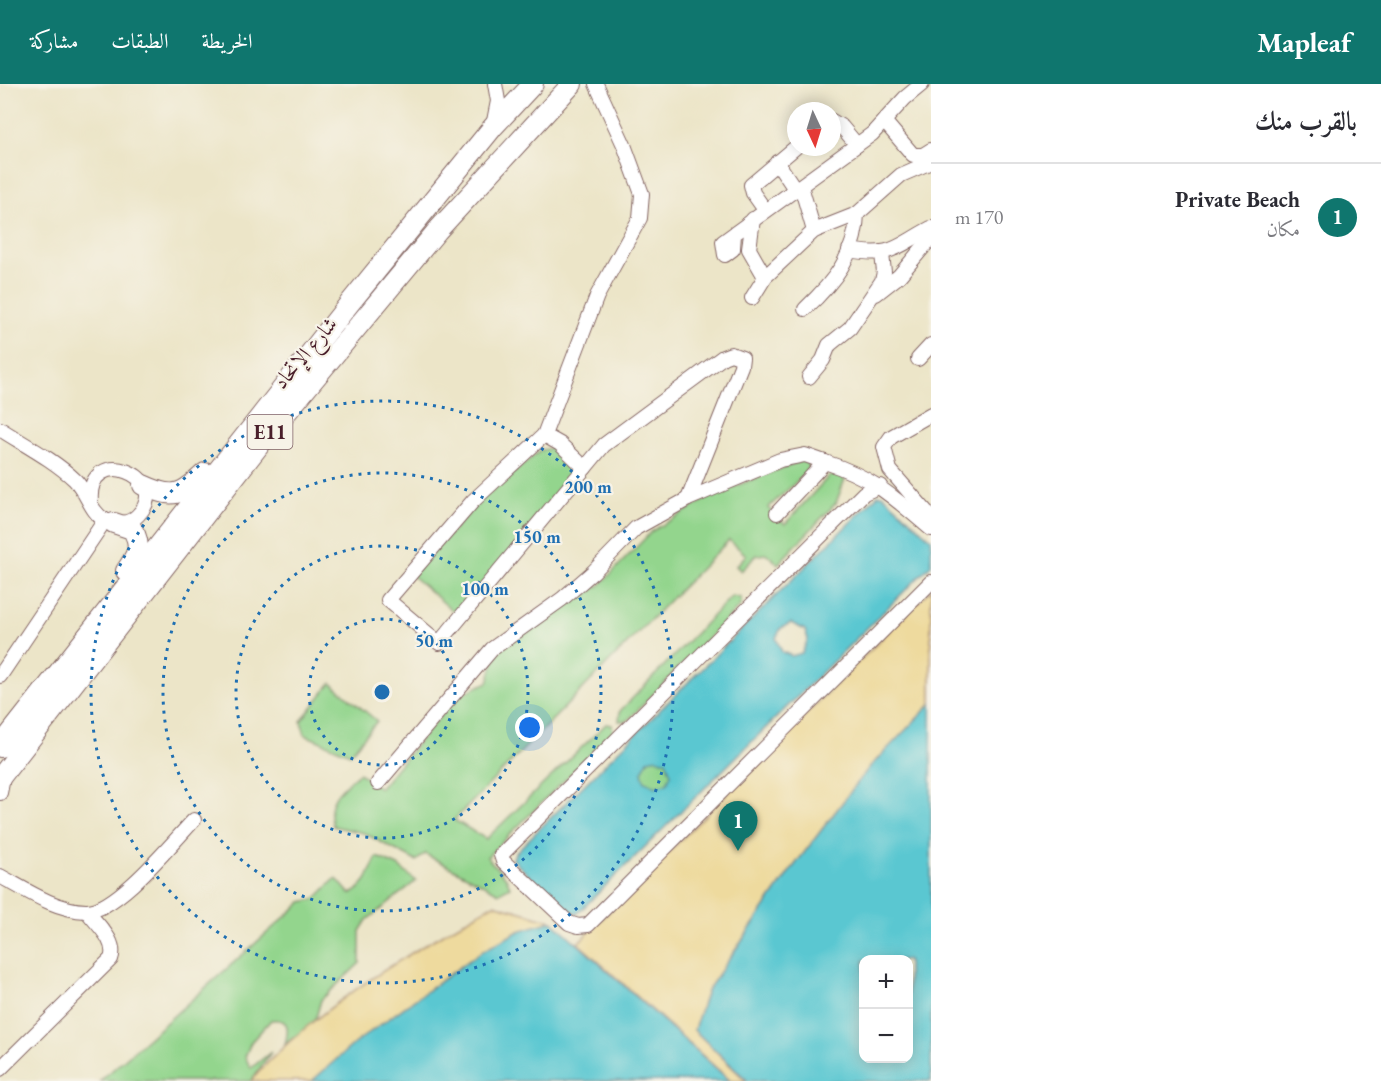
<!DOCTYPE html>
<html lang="ar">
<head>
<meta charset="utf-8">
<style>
	body { margin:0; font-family:"EB Garamond",Amiri,serif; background:#f2f2f3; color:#2b2b33; direction:rtl }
	.controls { position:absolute; right:18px; bottom:18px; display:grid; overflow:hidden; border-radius:12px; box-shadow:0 3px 15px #0003 }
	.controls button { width:54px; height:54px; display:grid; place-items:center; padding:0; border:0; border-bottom:2px solid #e1e1e2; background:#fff; color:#2b2b33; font:30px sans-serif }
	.compass { position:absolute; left:787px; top:18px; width:54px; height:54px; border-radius:50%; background:#fff; box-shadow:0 3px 15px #0003; rotate:176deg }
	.you { position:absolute; left:530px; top:644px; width:21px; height:21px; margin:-15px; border:4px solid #fff; border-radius:50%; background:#1a73e8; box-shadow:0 0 0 9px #1a73e833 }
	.badge { display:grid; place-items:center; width:39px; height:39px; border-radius:50%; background:#0f766e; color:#fff; font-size:20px; font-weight:700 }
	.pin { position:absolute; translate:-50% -50px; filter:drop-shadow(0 2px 3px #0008) }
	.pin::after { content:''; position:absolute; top:32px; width:21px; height:18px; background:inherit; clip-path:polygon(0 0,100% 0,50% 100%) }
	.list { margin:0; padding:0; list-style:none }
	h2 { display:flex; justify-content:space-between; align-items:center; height:78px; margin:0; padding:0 24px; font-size:26px }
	h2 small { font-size:20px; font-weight:400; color:#7c7c81 }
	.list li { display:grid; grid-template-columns:39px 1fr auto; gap:18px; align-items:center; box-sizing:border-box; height:108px; padding:0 24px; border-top:2px solid #e1e1e2 }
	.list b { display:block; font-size:22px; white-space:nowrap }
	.list p { margin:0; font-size:20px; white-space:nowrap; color:#7c7c81 }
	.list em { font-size:20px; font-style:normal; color:#7c7c81 }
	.map { position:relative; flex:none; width:931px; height:997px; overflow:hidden; direction:ltr }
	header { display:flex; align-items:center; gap:36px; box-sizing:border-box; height:84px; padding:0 30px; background:#0f766e; color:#fff }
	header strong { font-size:28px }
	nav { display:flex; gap:33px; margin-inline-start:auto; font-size:21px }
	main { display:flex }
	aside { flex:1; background:#fff }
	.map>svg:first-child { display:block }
	.green { fill:#93d58d; stroke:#6e7a5c; stroke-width:1.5 }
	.sand { fill:#eeda9e; stroke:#9c7c64; stroke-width:1.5 }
	.water { fill:#5ac7d1; stroke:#52737e; stroke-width:1.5; fill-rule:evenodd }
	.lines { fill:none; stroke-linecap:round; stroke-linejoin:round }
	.minor-casing { stroke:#836462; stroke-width:16 }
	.highway-casing { stroke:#836462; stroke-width:22 }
	.minor { stroke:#fff; stroke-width:14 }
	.highway { stroke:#fff; stroke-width:20 }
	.ring { fill:none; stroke:#1f6fb2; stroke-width:3; stroke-dasharray:3 6 }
	.labels { text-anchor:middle; stroke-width:4.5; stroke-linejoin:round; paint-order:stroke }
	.shield { fill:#f7f3e8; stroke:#7e5f64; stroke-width:1.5 }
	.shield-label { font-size:20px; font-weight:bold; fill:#4a1f2b }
	.street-label { font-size:21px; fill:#4a1f2b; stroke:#f7f3e8 }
	.centre { fill:#1f6fb2; stroke:#f7f3e8; stroke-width:3 }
	.ring-label { font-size:18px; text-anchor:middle; font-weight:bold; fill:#1f6fb2; stroke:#f7f3e8; stroke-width:4.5; stroke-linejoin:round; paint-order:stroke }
</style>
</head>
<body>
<header>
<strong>Mapleaf</strong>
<nav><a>الخريطة</a><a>الطبقات</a><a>مشاركة</a></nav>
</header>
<main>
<aside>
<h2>بالقرب منك<small></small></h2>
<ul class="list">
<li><span class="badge">1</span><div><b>Private Beach</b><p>مكان</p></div><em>170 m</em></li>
</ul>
</aside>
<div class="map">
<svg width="931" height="997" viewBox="0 0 931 997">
	<rect width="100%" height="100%" fill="#f7f3e8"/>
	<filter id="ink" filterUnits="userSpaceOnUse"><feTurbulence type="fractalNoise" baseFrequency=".0167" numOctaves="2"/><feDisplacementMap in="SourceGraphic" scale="12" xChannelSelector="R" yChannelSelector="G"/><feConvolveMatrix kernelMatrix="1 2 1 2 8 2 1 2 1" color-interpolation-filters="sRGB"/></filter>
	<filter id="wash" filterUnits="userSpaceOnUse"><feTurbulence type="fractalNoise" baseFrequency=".008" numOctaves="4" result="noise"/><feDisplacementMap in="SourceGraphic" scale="24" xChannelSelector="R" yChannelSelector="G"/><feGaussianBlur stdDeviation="1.35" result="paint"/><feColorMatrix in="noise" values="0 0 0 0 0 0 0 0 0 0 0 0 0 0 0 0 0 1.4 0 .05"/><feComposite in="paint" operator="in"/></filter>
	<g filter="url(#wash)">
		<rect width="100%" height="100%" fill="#ece5c8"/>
		<g class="green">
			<path d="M 552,364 L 573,382 L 573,397 L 459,532 L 411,491 L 482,415 L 541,366 Z"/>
			<path d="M 803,376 L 809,380 L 808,387 L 768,424 L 785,440 L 829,392 L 839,390 L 845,395 L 836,419 L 778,480 L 767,470 L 757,471 L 741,487 L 736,482 L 746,471 L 729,456 L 454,736 L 486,755 L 606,640 L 612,641 L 613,648 L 487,773 L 506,794 L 510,803 L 499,809 L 425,770 L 416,777 L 364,749 L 333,742 C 325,716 340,705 359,689 L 380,704 L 457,612 L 488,598 L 498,565 L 600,501 L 652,447 L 715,410 Z"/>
			<path d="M 732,512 L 741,514 L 741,521 L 627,637 L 619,637 L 620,627 Z"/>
			<path d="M 331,599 L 377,637 L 350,670 L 305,651 L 301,637 Z"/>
			<circle cx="657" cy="688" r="15"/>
			<path d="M 377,773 L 398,782 L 416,797 L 367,836 L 360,847 L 360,879 L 321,916 L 315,937 L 285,960 C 289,945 290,934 271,936 L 251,958 L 245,973 L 251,984 L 271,968 L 251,997 L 100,997 L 302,818 L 315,815 L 336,794 L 350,810 L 357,807 L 366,796 Z"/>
		</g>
		<g class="sand">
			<path d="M 931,505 L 931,620 L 868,685 L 788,790 L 707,907 L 694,946 L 746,997 L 731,997 L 578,859 Z"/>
			<path d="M 494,820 L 552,837 L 519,847 L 481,868 L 355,959 L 312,997 L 251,997 C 311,926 413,867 494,820 Z"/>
		</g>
		<g class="water">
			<path d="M 878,411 L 883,411 L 931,455 L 931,481 L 577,830 L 566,826 L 519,782 L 513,775 L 515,769 ZM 791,539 L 805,546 L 808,555 L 802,569 L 792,572 L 782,568 L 776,554 L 781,544 ZM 657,674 L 666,677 L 671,690 L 667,699 L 655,703 L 644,696 L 642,688 L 648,676 Z"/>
			<path d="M 931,620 L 931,997 L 748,997 L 694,946 L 707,907 L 788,790 L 868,685 ZM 864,876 L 908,876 L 908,974 L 864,974 Z"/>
			<path d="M 552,837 L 730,997 L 312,997 L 355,959 L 481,868 L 519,847 Z"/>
		</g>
	</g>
	<g filter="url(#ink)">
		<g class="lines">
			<g class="minor-casing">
				<g id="minor">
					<path d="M 596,0 L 624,61 L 642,110 L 640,134 L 597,212 L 544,351 L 473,417 L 388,516 L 439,559 L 604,361 L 723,273 L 731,270 L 742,274 L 741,282 L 688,415 L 780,376 L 805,371 L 825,378 L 777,429"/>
					<path d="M 832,37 L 842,43 L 857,61"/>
					<path d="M 884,37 L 913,71 L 923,71 L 931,66"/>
					<path d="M 493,42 L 498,17 L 495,0"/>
					<path d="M 777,78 L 795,105"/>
					<path d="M 801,102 L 814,147"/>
					<path d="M 765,126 L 753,109 L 751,101 L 796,63"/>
					<path d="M 753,135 L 749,165 L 765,193"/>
					<path d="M 734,150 L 723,158 L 725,171 L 733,165 L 734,150 L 872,50 L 905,14 L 922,0"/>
					<path d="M 849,166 C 893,174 895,163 931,144"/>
					<path d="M 876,210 L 899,192 L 931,154"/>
					<path d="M 752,214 L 765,193 L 814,147 L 857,130 L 901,91 L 931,78"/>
					<path d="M 805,225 C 834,198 856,171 857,130"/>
					<path d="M 918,275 L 931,261"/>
					<path d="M 809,293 L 823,276 L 829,261 L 850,244 L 882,197 L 884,188 L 882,170"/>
					<path d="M 931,330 L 891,353 L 884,363 L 890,386 L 931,433"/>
					<path d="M 0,345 C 25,361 54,376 75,396 C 87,408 91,429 105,436 C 115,442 130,440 138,431 C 175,393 86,357 91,418"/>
					<path d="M 544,351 L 560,360 L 585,384"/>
					<path d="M 825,378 C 874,394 892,412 931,445"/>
					<path d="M 880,402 L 864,409 L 501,771 L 503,777 L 569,839 L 578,842 L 588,841 L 931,498"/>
					<path d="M 0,592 L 105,436"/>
					<path d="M 378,699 L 492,565 L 562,515 L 593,488 L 636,444 L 688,415"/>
					<path d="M 0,709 L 4,689"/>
					<path d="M 0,792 C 26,806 55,826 86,827 C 116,828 172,759 194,736"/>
					<path d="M 0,985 L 111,875 C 118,857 96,840 87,827"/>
				</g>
			</g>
			<g class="highway-casing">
				<g id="highway">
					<path d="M 143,401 C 173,415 181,412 205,389"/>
					<path d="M 114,439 L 132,445 C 143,462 137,471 126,487"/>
					<path d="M 0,663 L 349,220 L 493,43 L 533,0"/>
					<path d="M 0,694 L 261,359 L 437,147 L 572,0"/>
				</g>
			</g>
			<use href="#minor" class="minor"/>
			<use href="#highway" class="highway"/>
		</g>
	</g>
	<g class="ring">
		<circle cx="382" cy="608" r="73"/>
		<circle cx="382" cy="608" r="146"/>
		<circle cx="382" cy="608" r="219"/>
		<circle cx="382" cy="608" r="291"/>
	</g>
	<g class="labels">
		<rect class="shield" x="247.5" y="331" width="45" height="34" rx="4.5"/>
		<g class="shield-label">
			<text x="270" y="355">E11</text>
		</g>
		<g class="street-label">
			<text transform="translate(305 269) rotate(-50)" y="7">شارع الإتحاد</text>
		</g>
	</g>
	<circle cx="382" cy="608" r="9" class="centre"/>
	<g class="ring-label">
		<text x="588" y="409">200 m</text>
		<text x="537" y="459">150 m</text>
		<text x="485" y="511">100 m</text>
		<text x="434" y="563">50 m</text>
	</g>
</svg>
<div class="controls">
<button>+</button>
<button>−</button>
</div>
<svg class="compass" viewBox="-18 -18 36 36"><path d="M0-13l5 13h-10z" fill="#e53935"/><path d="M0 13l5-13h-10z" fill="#7c7c81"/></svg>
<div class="you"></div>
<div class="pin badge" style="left:738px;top:767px">1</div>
</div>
</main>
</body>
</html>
